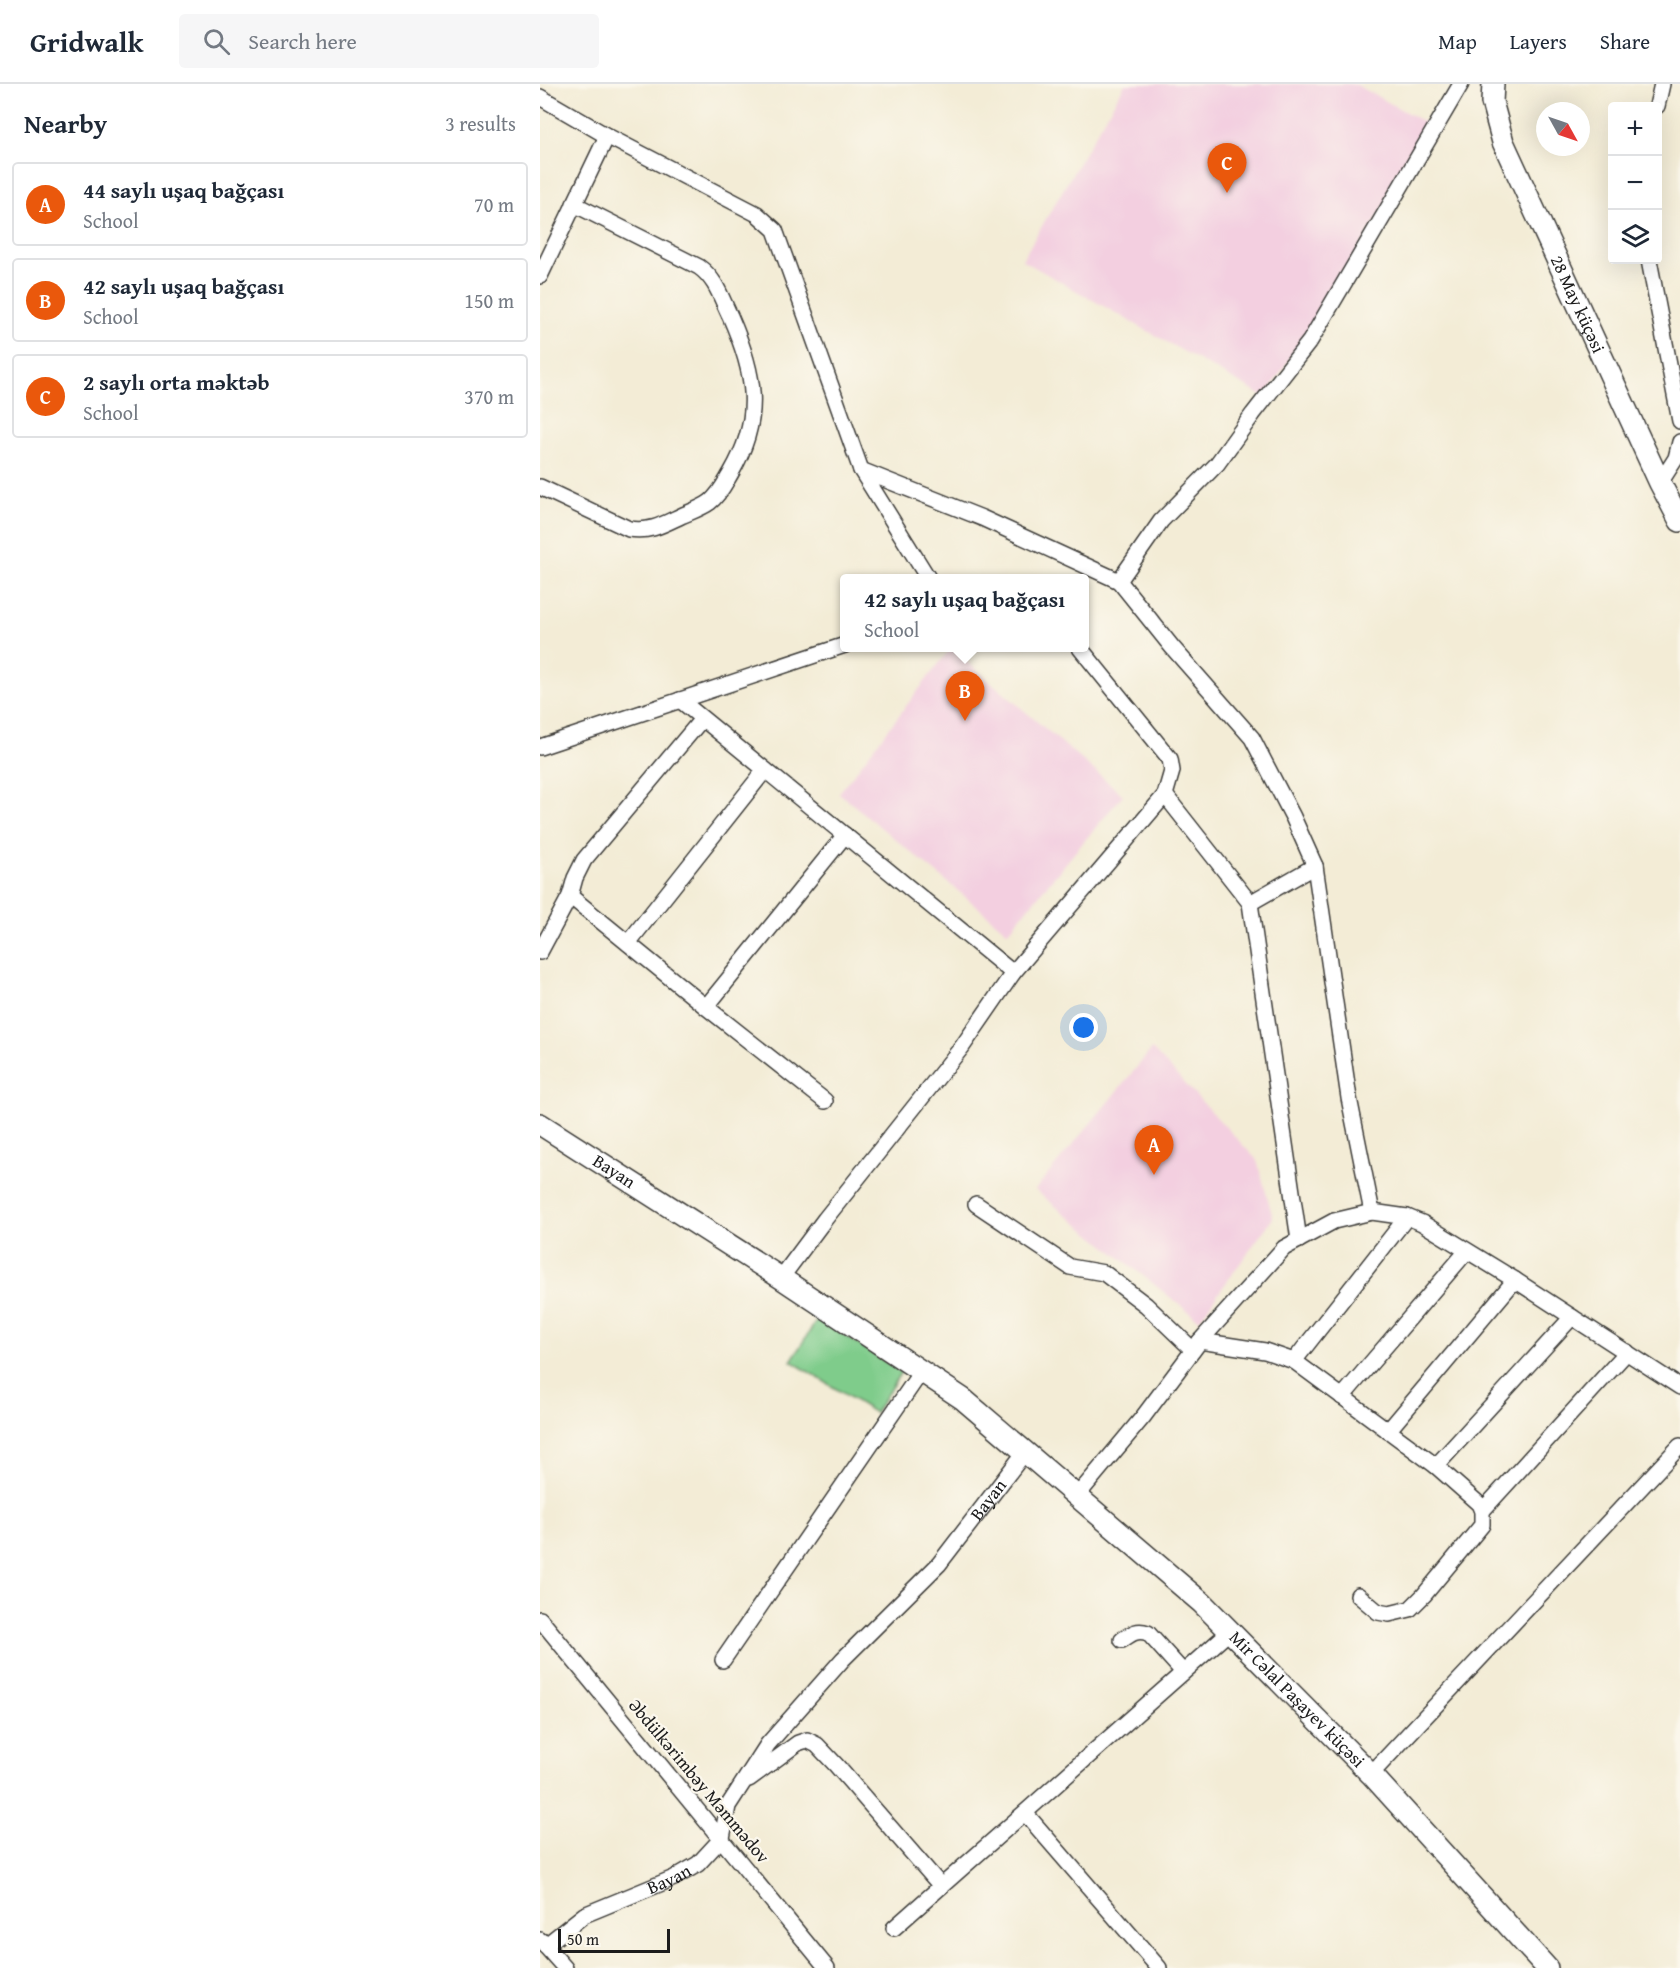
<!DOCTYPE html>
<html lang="en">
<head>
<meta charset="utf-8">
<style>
	body { margin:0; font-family:"Gentium Book Plus",serif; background:#f6f6f7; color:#1f2937 }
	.controls { position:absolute; right:18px; top:18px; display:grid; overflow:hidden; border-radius:6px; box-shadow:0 6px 24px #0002 }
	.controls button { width:54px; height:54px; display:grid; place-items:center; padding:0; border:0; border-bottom:2px solid #e0e1e3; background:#fff; color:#1f2937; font:30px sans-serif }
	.compass { position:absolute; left:996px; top:18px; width:54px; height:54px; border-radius:50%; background:#fff; box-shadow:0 6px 24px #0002; rotate:130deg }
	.scale { position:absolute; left:18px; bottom:15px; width:112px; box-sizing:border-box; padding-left:6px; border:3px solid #1c1c1c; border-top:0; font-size:16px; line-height:21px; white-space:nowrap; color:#1c1c1c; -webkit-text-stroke:4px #fbf7ec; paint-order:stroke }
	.you { position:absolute; left:544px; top:944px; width:21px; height:21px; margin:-15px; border:4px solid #fff; border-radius:50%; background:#1a73e8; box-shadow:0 0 0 9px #1a73e833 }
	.badge { display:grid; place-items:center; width:39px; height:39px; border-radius:50%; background:#ea580c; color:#fff; font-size:20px; font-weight:700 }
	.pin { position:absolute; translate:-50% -50px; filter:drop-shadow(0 2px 3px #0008) }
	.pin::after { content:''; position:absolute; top:32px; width:21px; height:18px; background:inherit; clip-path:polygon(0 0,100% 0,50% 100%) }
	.popup { position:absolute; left:300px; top:490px; width:249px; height:78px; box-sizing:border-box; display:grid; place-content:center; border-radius:6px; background:#fff; filter:drop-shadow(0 2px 4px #0005); font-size:20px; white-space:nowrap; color:#747a83 }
	.popup b { font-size:22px; color:#1f2937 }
	.popup::after { content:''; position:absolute; left:50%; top:100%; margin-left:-12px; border:12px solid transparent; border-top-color:#fff }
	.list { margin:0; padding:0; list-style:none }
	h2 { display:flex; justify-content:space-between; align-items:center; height:78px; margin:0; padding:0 24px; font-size:26px }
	h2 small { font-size:20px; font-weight:400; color:#747a83 }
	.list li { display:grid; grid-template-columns:39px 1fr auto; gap:18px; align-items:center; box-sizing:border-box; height:84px; margin:0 12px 12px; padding:0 12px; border:2px solid #e0e1e3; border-radius:6px }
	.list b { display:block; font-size:22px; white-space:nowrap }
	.list p { margin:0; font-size:20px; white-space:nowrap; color:#747a83 }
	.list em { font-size:20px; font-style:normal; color:#747a83 }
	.icon { flex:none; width:33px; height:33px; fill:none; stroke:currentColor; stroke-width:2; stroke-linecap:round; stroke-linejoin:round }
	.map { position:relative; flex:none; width:1140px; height:1884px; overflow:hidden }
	header { display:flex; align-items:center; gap:36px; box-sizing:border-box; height:84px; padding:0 30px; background:#fff; border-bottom:2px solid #e0e1e3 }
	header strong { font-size:28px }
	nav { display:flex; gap:33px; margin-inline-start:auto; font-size:21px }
	.search { width:420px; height:54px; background:#f6f6f7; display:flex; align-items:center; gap:15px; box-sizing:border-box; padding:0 21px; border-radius:6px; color:#747a83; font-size:22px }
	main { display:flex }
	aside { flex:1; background:#fff }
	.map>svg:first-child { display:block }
	.built { fill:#f3cfe0 }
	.green { fill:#7fcc8b; stroke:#4e7454; stroke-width:1.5 }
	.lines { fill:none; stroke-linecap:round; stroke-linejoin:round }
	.street-casing { stroke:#3c3b38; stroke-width:18 }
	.secondary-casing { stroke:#3c3b38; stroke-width:24 }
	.street { stroke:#fff; stroke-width:15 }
	.secondary { stroke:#fff; stroke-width:21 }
	.labels { text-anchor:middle; stroke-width:4.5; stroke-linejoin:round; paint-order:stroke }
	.street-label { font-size:18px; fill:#1c1c1c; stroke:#fbf7ec }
</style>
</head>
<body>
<header>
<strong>Gridwalk</strong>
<div class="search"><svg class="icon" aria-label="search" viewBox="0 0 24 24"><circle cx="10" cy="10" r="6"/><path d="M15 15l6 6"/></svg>Search here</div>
<nav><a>Map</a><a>Layers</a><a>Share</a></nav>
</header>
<main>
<aside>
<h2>Nearby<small>3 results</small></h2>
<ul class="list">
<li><span class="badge">A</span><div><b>44 saylı uşaq bağçası</b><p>School</p></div><em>70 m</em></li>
<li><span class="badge">B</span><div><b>42 saylı uşaq bağçası</b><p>School</p></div><em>150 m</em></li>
<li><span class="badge">C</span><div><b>2 saylı orta məktəb</b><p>School</p></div><em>370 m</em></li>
</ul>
</aside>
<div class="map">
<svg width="1140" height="1884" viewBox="0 0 1140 1884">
	<rect width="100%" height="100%" fill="#fbf7ec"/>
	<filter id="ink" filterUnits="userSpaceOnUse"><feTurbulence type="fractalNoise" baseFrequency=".0167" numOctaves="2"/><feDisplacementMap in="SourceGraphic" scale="12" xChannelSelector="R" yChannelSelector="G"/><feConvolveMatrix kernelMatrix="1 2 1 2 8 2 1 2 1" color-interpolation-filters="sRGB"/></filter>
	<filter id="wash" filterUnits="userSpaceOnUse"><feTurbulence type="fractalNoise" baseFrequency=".008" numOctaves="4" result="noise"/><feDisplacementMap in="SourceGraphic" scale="24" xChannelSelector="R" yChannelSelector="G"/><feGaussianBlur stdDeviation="1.35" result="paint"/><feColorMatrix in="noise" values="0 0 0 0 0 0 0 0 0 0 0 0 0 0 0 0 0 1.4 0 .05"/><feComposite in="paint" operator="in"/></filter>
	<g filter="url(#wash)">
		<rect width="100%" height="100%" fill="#f3ecd6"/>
		<g class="built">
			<path d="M 585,0 L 815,0 L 891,42 L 795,208 L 724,313 L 482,176 Z"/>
			<path d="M 411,564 L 583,711 L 468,848 L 299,709 Z"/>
			<path d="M 612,965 L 717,1076 L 733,1134 L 659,1236 L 495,1106 Z"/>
		</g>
		<path class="green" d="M 278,1234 L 361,1288 L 335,1329 L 251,1277 Z"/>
	</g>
	<g filter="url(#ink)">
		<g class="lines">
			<g class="street-casing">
				<g id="street">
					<path d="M 0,13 L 67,52 L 217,130 L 235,146 L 321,386 L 388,494"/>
					<path d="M 1117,22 L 1122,0"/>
					<path d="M 1109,176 L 1140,337"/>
					<path d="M 0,192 L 67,52"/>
					<path d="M 321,386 L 442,434 L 579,497 L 632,563 L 712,654 L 753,733 L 775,782 L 809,1014 L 832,1128"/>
					<path d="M 1120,399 L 1136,374 L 1140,358"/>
					<path d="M 0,403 L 89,445 C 111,448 122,441 141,432 C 150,428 162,424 170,418 C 180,410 185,399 191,389 C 224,333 215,289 190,232 C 181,214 176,195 159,183 L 34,120"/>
					<path d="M 579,497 L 621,437 L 677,380 L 713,330 L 770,257 L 921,0"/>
					<path d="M 140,616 L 473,889"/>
					<path d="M 0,663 L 305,561"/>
					<path d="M 625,711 L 710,819 L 759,1156"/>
					<path d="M 30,812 L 35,794 L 44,776 L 162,635"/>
					<path d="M 710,819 L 775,782"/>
					<path d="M 88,859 L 225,686"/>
					<path d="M 0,868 L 30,812 L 166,923 L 285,1017"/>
					<path d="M 166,923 L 305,751"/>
					<path d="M 436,1120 L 530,1183 L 564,1189 L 606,1221 L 653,1266"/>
					<path d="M 241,1194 L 285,1135 L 422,963 L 473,889 L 625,711 L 632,687 L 630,675 L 540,564"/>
					<path d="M 660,1257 L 725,1267 L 754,1277 L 896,1382 L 939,1420 L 942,1427 L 942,1441 L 884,1511 L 870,1525 L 849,1530 L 838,1528 L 818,1511"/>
					<path d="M 754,1277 L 867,1133"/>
					<path d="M 802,1313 L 927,1167"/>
					<path d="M 848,1347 L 975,1196"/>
					<path d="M 896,1382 L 1032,1233"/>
					<path d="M 537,1412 L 603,1333 L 660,1257 L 744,1164 L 794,1137 L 832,1128 L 867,1133 L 882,1139 L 975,1196 L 1140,1303"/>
					<path d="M 942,1427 L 1087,1268"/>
					<path d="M 0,1535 L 287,1884"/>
					<path d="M 582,1556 C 591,1550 596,1545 608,1549 L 643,1588"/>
					<path d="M 183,1576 L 381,1288"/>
					<path d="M 831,1690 L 1140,1362"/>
					<path d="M 209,1695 L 258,1659 L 267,1656 L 277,1661 L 296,1681 L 401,1802"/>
					<path d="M 485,1729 L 619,1884"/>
					<path d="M 354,1844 L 689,1548"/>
					<path d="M 0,1856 L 25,1884"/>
					<path id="s1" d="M 5,1862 L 44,1831 L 134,1794 L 158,1780 L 182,1754 L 188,1722 L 228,1660 L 303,1575 L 399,1480 L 485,1368"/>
				</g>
			</g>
			<g class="secondary-casing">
				<g id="secondary">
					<path id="s2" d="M 953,0 L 952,18 L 963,58 L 1120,399 L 1140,437"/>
					<path id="s3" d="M 0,1040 L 241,1194 L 423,1315 L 662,1519 L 831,1690 L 1007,1884"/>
				</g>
			</g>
			<use href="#street" class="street"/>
			<use href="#secondary" class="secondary"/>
		</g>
	</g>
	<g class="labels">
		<g class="street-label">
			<text dy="6" stroke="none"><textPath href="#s2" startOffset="238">28 May küçəsi</textPath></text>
			<text dy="6" stroke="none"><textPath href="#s3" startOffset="88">Bayan</textPath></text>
			<text dy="6" stroke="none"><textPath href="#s1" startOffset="646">Bayan</textPath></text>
			<text dy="6" stroke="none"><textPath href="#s3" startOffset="954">Mir Cəlal Paşayev küçəsi</textPath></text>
			<text transform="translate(159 1697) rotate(50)" y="6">Əbdülkərimbəy Məmmədov</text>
			<text dy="6" stroke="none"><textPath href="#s1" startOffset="142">Bayan</textPath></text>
		</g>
	</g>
</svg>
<div class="controls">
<button>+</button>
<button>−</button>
<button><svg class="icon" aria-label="layers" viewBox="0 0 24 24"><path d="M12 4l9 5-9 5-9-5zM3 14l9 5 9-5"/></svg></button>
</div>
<svg class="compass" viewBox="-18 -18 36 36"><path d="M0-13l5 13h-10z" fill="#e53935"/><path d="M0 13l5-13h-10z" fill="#747a83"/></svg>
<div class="scale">50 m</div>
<div class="you"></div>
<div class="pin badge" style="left:614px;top:1091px">A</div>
<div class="pin badge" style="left:425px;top:637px">B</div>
<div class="popup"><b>42 saylı uşaq bağçası</b>School</div>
<div class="pin badge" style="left:687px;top:109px">C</div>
</div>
</main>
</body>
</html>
